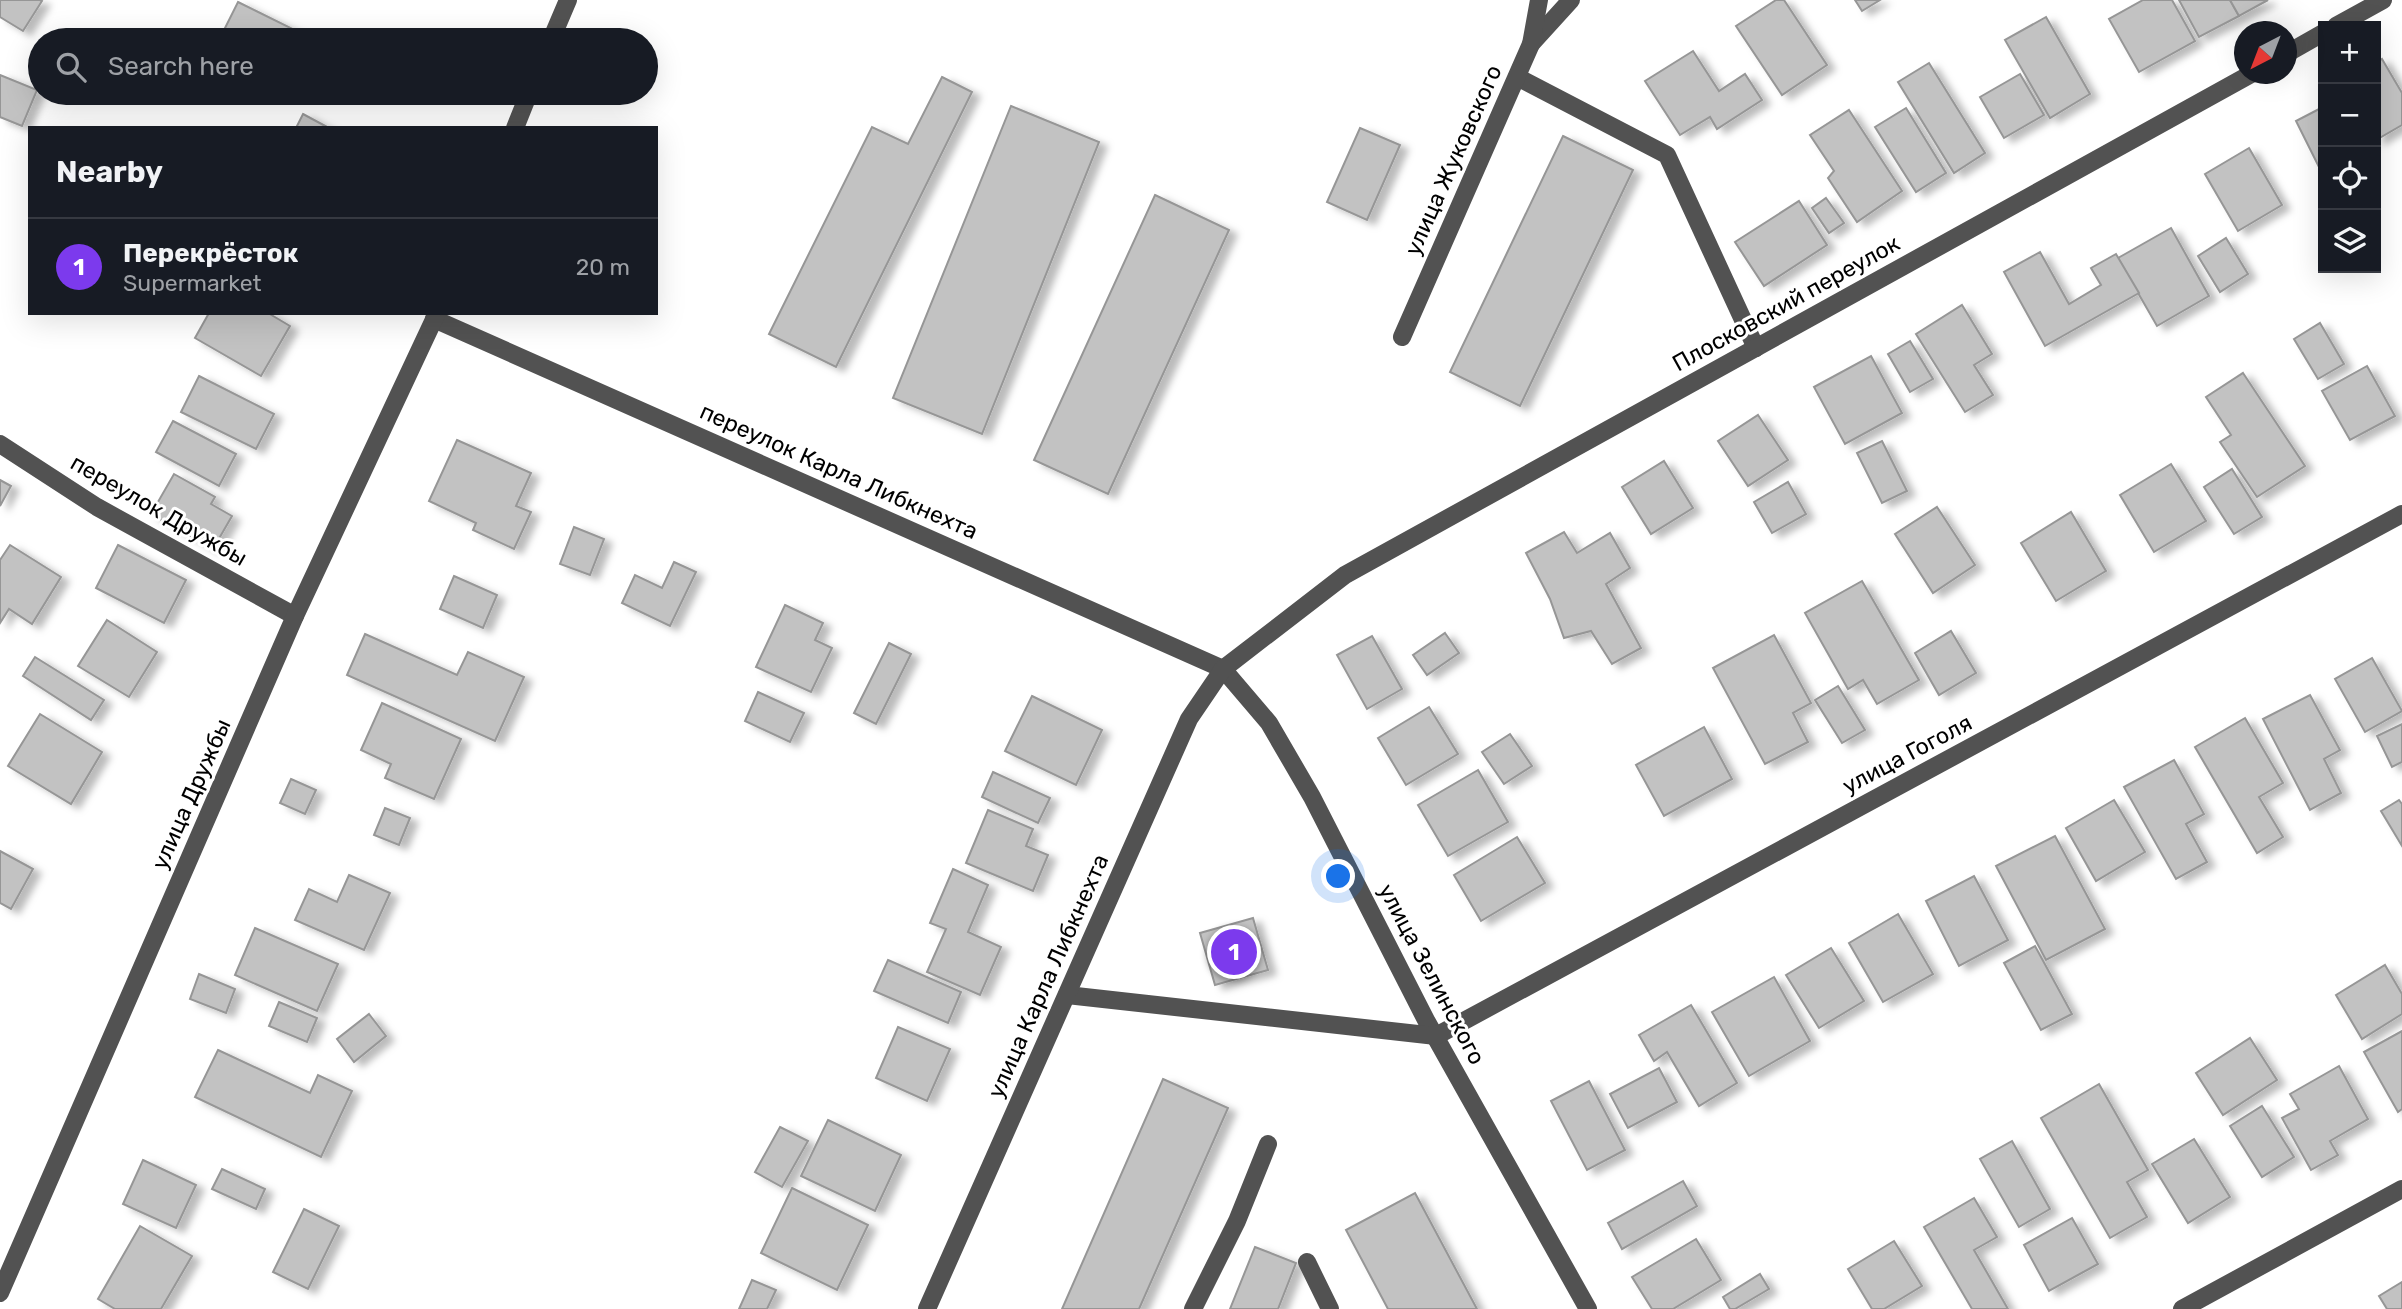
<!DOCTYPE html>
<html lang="en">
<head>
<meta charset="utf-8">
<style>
	body { margin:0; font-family:Rubik,sans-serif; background:#242831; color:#f1f3f6 }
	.controls { position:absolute; right:21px; top:21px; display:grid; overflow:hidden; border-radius:0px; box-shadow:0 7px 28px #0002 }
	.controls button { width:63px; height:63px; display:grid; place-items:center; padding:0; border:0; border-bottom:2px solid #363941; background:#171b24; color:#f1f3f6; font:35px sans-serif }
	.compass { position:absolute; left:2234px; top:21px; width:63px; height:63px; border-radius:50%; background:#171b24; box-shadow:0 7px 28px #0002; rotate:222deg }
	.you { position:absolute; left:1339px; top:877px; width:24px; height:24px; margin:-18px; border:5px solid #fff; border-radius:50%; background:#1a73e8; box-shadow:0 0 0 10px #1a73e833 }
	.badge { display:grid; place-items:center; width:46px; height:46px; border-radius:50%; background:#7c3aed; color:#fff; font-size:23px; font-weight:700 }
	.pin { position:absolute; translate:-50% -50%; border:4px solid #fff; box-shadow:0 2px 7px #0006 }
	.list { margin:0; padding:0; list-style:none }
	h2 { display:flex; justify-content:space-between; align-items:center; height:91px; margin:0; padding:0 28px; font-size:30px }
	h2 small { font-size:23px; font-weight:400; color:#9ea1a6 }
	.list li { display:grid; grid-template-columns:46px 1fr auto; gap:21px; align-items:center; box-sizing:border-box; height:98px; padding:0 28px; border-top:2px solid #363941 }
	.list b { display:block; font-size:26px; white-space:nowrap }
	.list p { margin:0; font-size:23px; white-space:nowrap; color:#9ea1a6 }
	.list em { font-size:23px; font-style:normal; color:#9ea1a6 }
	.icon { flex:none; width:38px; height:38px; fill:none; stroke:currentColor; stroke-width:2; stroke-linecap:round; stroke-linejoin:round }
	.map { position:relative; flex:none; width:2402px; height:1309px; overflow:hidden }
	.search { position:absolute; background:#171b24; box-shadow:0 7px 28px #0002; left:28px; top:28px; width:630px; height:77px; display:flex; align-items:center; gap:18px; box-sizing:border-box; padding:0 24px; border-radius:38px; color:#9ea1a6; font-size:26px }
	.panel { position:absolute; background:#171b24; box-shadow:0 7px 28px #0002; left:28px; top:126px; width:630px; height:189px; border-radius:0px }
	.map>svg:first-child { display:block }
	.building { fill:#c2c2c2; stroke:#969696; stroke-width:2; filter:url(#shadow) }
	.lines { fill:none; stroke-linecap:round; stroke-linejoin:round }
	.minor { stroke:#525252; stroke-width:18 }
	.labels { text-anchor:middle; stroke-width:6; stroke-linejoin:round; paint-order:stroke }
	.street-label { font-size:23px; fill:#000; stroke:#fff }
</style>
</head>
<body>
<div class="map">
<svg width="2402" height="1309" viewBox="0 0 2402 1309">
	<defs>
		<filter id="shadow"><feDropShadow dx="8" dy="4.5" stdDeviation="3.5" flood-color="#0004"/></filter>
	</defs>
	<rect width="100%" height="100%" fill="#fff"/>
	<g class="building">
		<path d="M 0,0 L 40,0 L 42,1 L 23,31 L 0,17 Z"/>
		<path d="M 1776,0 L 1784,0 L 1827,65 L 1782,95 L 1736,26 Z"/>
		<path d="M 1855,0 L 1880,0 L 1862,11 Z"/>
		<path d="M 2143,0 L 2172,0 L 2195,41 L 2139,72 L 2109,19 Z"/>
		<path d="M 2179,0 L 2230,0 L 2239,16 L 2199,37 Z"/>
		<path d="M 2230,0 L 2268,0 L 2239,16 Z"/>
		<path d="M 238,2 L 311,38 L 311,40 L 220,38 Z"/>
		<path d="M 2046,17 L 2090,94 L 2050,118 L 2005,40 Z"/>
		<path d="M 1693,51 L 1719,91 L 1745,74 L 1762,100 L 1717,129 L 1710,117 L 1680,135 L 1645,81 Z"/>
		<path d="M 2382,59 L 2402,93 L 2402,125 L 2376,140 L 2376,63 Z"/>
		<path d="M 1929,63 L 1985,153 L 1954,173 L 1898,82 Z"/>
		<path d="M 2020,74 L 2044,115 L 2004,138 L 1980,97 Z"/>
		<path d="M 0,75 L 37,90 L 22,126 L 0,117 Z"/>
		<path d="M 942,77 L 972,92 L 836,367 L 769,334 L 872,127 L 908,144 Z"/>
		<path d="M 1011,106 L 1099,142 L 982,434 L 893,398 Z"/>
		<path d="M 2323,107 L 2323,175 L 2296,121 Z"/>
		<path d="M 1906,108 L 1946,173 L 1916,192 L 1875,127 Z"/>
		<path d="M 1849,110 L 1902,191 L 1857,222 L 1828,178 L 1834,171 L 1810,135 Z"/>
		<path d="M 303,114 L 329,128 L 296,128 Z"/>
		<path d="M 1360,128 L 1400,145 L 1367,220 L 1327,202 Z"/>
		<path d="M 1563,136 L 1633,170 L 1520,406 L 1450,372 Z"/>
		<path d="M 2249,148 L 2282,205 L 2238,231 L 2205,174 Z"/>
		<path d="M 1155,195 L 1229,230 L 1108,494 L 1034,460 Z"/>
		<path d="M 1826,198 L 1844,223 L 1829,233 L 1812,208 Z"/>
		<path d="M 1799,201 L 1827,245 L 1764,286 L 1735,242 Z"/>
		<path d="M 2171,228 L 2209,296 L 2157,326 L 2118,258 Z"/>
		<path d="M 2226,238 L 2248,274 L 2220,292 L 2198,256 Z"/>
		<path d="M 2040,252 L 2069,304 L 2101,285 L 2091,268 L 2116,254 L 2139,293 L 2045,346 L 2004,272 Z"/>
		<path d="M 1962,305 L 1992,354 L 1974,365 L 1993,395 L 1965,412 L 1916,334 Z"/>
		<path d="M 209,313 L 268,313 L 290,326 L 261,376 L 195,338 Z"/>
		<path d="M 2320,323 L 2344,364 L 2318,379 L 2294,339 Z"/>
		<path d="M 1910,341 L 1933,379 L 1910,392 L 1888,354 Z"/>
		<path d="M 1871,356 L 1902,413 L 1845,444 L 1814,387 Z"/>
		<path d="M 2367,366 L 2395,416 L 2350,440 L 2322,391 Z"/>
		<path d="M 2243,373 L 2305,466 L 2257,497 L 2220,442 L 2231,435 L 2206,397 Z"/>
		<path d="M 199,376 L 274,414 L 256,449 L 181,412 Z"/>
		<path d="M 1758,415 L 1788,460 L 1748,486 L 1718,441 Z"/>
		<path d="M 173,421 L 236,454 L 219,486 L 156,452 Z"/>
		<path d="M 457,440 L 531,473 L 516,506 L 531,512 L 514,549 L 473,530 L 476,523 L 429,501 Z"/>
		<path d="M 1882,441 L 1907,491 L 1882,503 L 1857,453 Z"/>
		<path d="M 1664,461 L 1693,508 L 1651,534 L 1622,487 Z"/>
		<path d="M 2171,464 L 2206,521 L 2154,552 L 2120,495 Z"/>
		<path d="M 2232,469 L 2262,517 L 2234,534 L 2204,487 Z"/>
		<path d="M 174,474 L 215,497 L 211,504 L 232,516 L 213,549 L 151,514 Z"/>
		<path d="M 0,480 L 11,486 L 0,506 Z"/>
		<path d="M 1788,482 L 1806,514 L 1772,533 L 1754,502 Z"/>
		<path d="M 1937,507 L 1975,565 L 1933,593 L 1895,534 Z"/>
		<path d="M 2071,512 L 2106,571 L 2056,601 L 2021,543 Z"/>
		<path d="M 574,527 L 604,539 L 590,575 L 560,564 Z"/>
		<path d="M 1564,532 L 1577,553 L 1610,533 L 1630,568 L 1606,584 L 1641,648 L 1612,664 L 1591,631 L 1564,638 L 1550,599 L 1526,553 Z"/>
		<path d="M 10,545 L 61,577 L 32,624 L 9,609 L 0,623 L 0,560 Z"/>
		<path d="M 118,545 L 186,580 L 164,623 L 96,588 Z"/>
		<path d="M 674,562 L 696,572 L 670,626 L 622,603 L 635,575 L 662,588 Z"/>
		<path d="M 454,576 L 497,595 L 483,628 L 440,609 Z"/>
		<path d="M 1862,581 L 1919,680 L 1877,704 L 1863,680 L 1848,689 L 1805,613 Z"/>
		<path d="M 785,605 L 823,623 L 815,640 L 832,648 L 811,692 L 756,667 Z"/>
		<path d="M 107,620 L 157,652 L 129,697 L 78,666 Z"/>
		<path d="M 1951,631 L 1976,673 L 1939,695 L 1915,653 Z"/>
		<path d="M 1445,633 L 1459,653 L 1427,675 L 1413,655 Z"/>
		<path d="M 365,634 L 457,675 L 468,652 L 524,677 L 495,741 L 347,675 Z"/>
		<path d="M 1774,635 L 1811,703 L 1793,713 L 1808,742 L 1765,764 L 1713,668 Z"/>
		<path d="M 1372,636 L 1402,689 L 1367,709 L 1337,655 Z"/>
		<path d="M 889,643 L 911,654 L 876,724 L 854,713 Z"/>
		<path d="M 35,657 L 104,700 L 91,720 L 23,676 Z"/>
		<path d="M 2372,658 L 2402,711 L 2365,732 L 2335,679 Z"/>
		<path d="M 1838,686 L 1865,730 L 1842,743 L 1815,700 Z"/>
		<path d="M 758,692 L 804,713 L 790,742 L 745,721 Z"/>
		<path d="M 2310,695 L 2340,750 L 2324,759 L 2341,793 L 2310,810 L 2263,719 Z"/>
		<path d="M 1032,696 L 1102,730 L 1076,785 L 1005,751 Z"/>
		<path d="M 382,703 L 461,739 L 434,799 L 385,778 L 391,764 L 361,750 Z"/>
		<path d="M 1429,707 L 1458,754 L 1406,785 L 1378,738 Z"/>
		<path d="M 40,714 L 102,752 L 71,804 L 8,766 Z"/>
		<path d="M 2245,718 L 2283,783 L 2259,797 L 2283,837 L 2257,853 L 2195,747 Z"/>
		<path d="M 2402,724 L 2402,762 L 2392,767 L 2377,736 Z"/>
		<path d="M 1704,727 L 1732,779 L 1664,816 L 1636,765 Z"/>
		<path d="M 1510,734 L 1532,766 L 1504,784 L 1482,752 Z"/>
		<path d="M 2174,760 L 2204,814 L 2186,824 L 2207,862 L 2176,879 L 2124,787 Z"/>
		<path d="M 1478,770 L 1508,822 L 1448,856 L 1418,805 Z"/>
		<path d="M 993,772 L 1050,798 L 1038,823 L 982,797 Z"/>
		<path d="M 291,779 L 316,790 L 305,814 L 280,803 Z"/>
		<path d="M 2114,800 L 2145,852 L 2096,881 L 2066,828 Z"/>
		<path d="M 2399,800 L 2402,804 L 2402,846 L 2381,811 Z"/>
		<path d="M 385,808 L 410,818 L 399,845 L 374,835 Z"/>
		<path d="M 988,810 L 1033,829 L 1026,846 L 1048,855 L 1033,891 L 966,863 Z"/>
		<path d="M 2055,836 L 2105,929 L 2046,960 L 1996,866 Z"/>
		<path d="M 1517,837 L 1545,883 L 1481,921 L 1454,875 Z"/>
		<path d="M 0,851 L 33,869 L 11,909 L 0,903 Z"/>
		<path d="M 953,869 L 988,885 L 968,932 L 1001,947 L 980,995 L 927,972 L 946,929 L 930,923 Z"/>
		<path d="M 349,875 L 390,893 L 364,950 L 295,920 L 309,889 L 337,902 Z"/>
		<path d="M 1974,876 L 2008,940 L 1959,966 L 1926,901 Z"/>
		<path d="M 1898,914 L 1933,974 L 1883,1002 L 1849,943 Z"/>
		<path d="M 1253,918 L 1268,970 L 1215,985 L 1200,933 Z"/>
		<path d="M 255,928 L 338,964 L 317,1011 L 235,975 Z"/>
		<path d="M 2035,946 L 2072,1014 L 2041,1030 L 2004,963 Z"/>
		<path d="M 1831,948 L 1864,1001 L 1819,1028 L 1786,975 Z"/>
		<path d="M 888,960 L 961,992 L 948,1023 L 874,991 Z"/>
		<path d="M 2385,965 L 2402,994 L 2402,1014 L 2362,1039 L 2336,995 Z"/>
		<path d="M 199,974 L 235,989 L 226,1013 L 190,999 Z"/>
		<path d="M 1774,977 L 1810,1041 L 1749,1076 L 1712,1012 Z"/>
		<path d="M 279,1002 L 317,1018 L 307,1042 L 269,1026 Z"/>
		<path d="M 1691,1005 L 1737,1083 L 1699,1106 L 1667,1052 L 1654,1061 L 1639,1035 Z"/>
		<path d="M 369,1014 L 386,1036 L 354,1062 L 337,1039 Z"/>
		<path d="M 898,1027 L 950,1049 L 927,1101 L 876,1078 Z"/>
		<path d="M 2402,1031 L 2402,1109 L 2398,1112 L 2364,1052 Z"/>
		<path d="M 2250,1038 L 2277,1080 L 2223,1115 L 2196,1073 Z"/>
		<path d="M 218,1050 L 310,1093 L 318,1075 L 352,1091 L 321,1157 L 195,1097 Z"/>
		<path d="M 2339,1066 L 2368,1119 L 2330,1141 L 2338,1155 L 2311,1170 L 2282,1118 L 2299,1109 L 2290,1094 Z"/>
		<path d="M 1659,1068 L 1677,1102 L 1628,1128 L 1610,1094 Z"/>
		<path d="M 1163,1079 L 1228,1108 L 1139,1309 L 1062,1309 Z"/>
		<path d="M 1589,1081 L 1625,1150 L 1587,1170 L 1551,1101 Z"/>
		<path d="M 2099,1084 L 2148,1170 L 2127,1182 L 2147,1217 L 2110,1238 L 2041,1118 Z"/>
		<path d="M 2262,1106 L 2294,1157 L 2262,1177 L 2230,1126 Z"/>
		<path d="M 828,1120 L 901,1155 L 875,1211 L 801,1176 Z"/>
		<path d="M 780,1127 L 808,1141 L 782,1187 L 755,1172 Z"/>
		<path d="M 2194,1139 L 2230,1197 L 2188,1223 L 2152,1164 Z"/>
		<path d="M 2012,1141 L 2050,1209 L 2019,1227 L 1980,1159 Z"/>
		<path d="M 143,1160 L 196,1185 L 176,1228 L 123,1204 Z"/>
		<path d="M 222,1169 L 265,1189 L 256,1209 L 212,1189 Z"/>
		<path d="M 1683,1181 L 1697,1206 L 1622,1249 L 1608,1223 Z"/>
		<path d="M 792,1188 L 868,1225 L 837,1290 L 761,1253 Z"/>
		<path d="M 1415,1193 L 1477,1309 L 1388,1309 L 1346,1230 Z"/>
		<path d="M 1974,1198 L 1997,1237 L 1974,1250 L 2008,1309 L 1972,1309 L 1924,1227 Z"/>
		<path d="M 304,1209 L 339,1226 L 308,1289 L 273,1272 Z"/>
		<path d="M 2072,1218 L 2098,1264 L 2049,1291 L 2024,1245 Z"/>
		<path d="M 140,1226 L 192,1256 L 161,1309 L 115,1309 L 98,1299 Z"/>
		<path d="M 1696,1239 L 1721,1280 L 1673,1309 L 1652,1309 L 1632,1277 Z"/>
		<path d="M 1894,1241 L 1922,1286 L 1884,1309 L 1872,1309 L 1848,1269 Z"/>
		<path d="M 1255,1247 L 1296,1263 L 1278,1309 L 1230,1309 Z"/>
		<path d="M 1760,1274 L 1769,1289 L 1735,1309 L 1730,1309 L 1723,1297 Z"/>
		<path d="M 752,1280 L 776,1290 L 767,1309 L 739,1309 Z"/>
		<path d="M 2402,1282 L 2402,1309 L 2387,1309 L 2379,1296 Z"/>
	</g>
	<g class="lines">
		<g class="minor">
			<path d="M 2336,26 L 2383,0"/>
			<path d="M 551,40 L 568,0"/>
			<path d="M 1531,44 L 1571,0"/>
			<path d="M 2286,54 L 2323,33"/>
			<path d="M 1517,77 L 1667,155 L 1756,348"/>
			<path d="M 515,128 L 529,93"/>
			<path d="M 434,319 L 1223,669 L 1269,723 L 1312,797 L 1427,1022 L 1588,1309"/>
			<path d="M 1402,337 L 1531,44 L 1539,0"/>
			<path d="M 0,444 L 97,507 L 295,616"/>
			<path d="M 1067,995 L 1436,1036 L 2402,514"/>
			<path d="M 1307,1262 L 1330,1309"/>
			<path d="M 0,1293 L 295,616 L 437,313"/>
			<path d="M 927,1309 L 1189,719 L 1223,669 L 1345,575 L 2251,74"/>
			<path d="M 1193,1309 L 1237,1221 L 1268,1144"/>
			<path d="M 2182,1309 L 2402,1189"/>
		</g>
	</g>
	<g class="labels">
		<g class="street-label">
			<text transform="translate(1453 160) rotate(-66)" y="8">улица Жуковского</text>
			<text transform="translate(1786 303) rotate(-29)" y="8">Плосковский переулок</text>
			<text transform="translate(839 471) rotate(24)" y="8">переулок Карла Либкнехта</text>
			<text transform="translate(159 510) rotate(30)" y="8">переулок Дружбы</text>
			<text transform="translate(1907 754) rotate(-28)" y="8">улица Гоголя</text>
			<text transform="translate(191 794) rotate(-66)" y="8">улица Дружбы</text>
			<text transform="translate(1432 974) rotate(62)" y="8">улица Зелинского</text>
			<text transform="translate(1048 976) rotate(-66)" y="8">улица Карла Либкнехта</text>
		</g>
	</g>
</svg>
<div class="controls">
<button>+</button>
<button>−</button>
<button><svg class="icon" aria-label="locate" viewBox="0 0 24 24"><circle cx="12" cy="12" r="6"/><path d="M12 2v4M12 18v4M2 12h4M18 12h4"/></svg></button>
<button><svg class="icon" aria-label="layers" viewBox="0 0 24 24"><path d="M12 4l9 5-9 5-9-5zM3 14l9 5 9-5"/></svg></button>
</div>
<svg class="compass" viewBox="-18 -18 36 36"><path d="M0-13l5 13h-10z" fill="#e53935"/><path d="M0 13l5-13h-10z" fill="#9ea1a6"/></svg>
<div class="you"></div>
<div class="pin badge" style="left:1234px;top:952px">1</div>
<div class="search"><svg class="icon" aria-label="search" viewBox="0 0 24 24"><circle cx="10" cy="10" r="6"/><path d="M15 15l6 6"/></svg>Search here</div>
<section class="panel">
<h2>Nearby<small></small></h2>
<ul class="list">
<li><span class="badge">1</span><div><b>Перекрёсток</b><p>Supermarket</p></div><em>20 m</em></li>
</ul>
</section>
</div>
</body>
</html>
